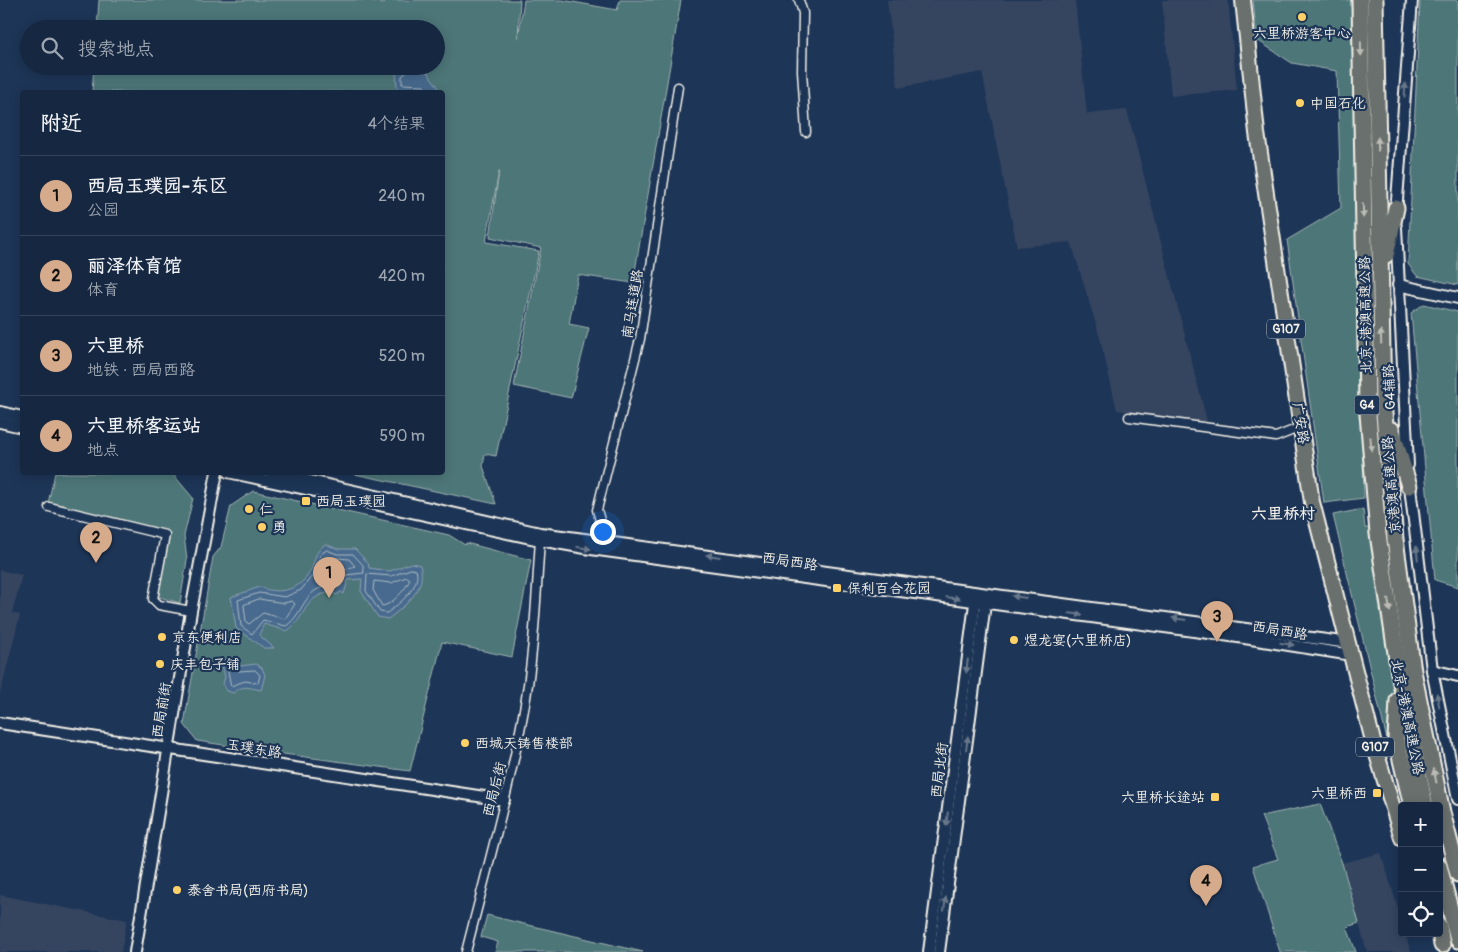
<!DOCTYPE html>
<html lang="zh">
<head>
<meta charset="utf-8">
<style>
	body { margin:0; font-family:Pangolin,"LXGW WenKai TC",sans-serif; background:#23344c; color:#f1f3f6 }
	.controls { position:absolute; right:15px; bottom:15px; display:grid; overflow:hidden; border-radius:5px; box-shadow:0 2px 12px #0003 }
	.controls button { width:45px; height:45px; display:grid; place-items:center; padding:0; border:0; border-bottom:1px solid #35445a; background:#162841; color:#f1f3f6; font:25px sans-serif }
	.you { position:absolute; left:602px; top:531px; width:18px; height:18px; margin:-12px; border:4px solid #fff; border-radius:50%; background:#1a73e8; box-shadow:0 0 0 8px #1a73e833 }
	.badge { display:grid; place-items:center; width:32px; height:32px; border-radius:50%; background:#d6ab8b; color:#111; font-size:16px; font-weight:700 }
	.pin { position:absolute; translate:-50% -41px; filter:drop-shadow(0 1px 2px #0008) }
	.pin::after { content:''; position:absolute; top:26px; width:18px; height:15px; background:inherit; clip-path:polygon(0 0,100% 0,50% 100%) }
	.list { margin:0; padding:0; list-style:none }
	h2 { display:flex; justify-content:space-between; align-items:center; height:65px; margin:0; padding:0 20px; font-size:21px }
	h2 small { font-size:16px; font-weight:400; color:#9ea6b1 }
	.list li { display:grid; grid-template-columns:32px 1fr auto; gap:15px; align-items:center; box-sizing:border-box; height:80px; padding:0 20px; border-top:1px solid #35445a }
	.list b { display:block; font-size:19px; white-space:nowrap }
	.list p { margin:0; font-size:16px; white-space:nowrap; color:#9ea6b1 }
	.list em { font-size:16px; font-style:normal; color:#9ea6b1 }
	.icon { flex:none; width:28px; height:28px; fill:none; stroke:currentColor; stroke-width:2; stroke-linecap:round; stroke-linejoin:round }
	.map { position:relative; flex:none; width:1458px; height:952px; overflow:hidden }
	.search { position:absolute; background:#162841; box-shadow:0 2px 12px #0003; left:20px; top:20px; width:425px; height:55px; display:flex; align-items:center; gap:12px; box-sizing:border-box; padding:0 18px; border-radius:28px; color:#9ea6b1; font-size:19px }
	.panel { position:absolute; background:#162841; box-shadow:0 2px 12px #0003; left:20px; top:90px; width:425px; height:385px; border-radius:5px }
	.map>svg:first-child { display:block }
	.built { fill:#344560 }
	.green { fill:#4e7679; stroke:#a1b4b0 }
	.water { fill:#476b8e; stroke:#8ca1b2 }
	.lines { fill:none; stroke-linecap:round; stroke-linejoin:round }
	.shore { stroke:#afbbc4; stroke-width:1 }
	.minor-casing { stroke:#f4f1e8; stroke-width:11 }
	.tertiary-casing { stroke:#f4f1e8; stroke-width:14 }
	.trunk-casing { stroke:#f4f1e8; stroke-width:18 }
	.motorway-casing { stroke:#f4f1e8; stroke-width:19 }
	.minor { stroke:#1d3557; stroke-width:8 }
	.tertiary { stroke:#1d3557; stroke-width:10 }
	.trunk { stroke:#6b706d; stroke-width:14 }
	.motorway { stroke:#6b706d; stroke-width:15 }
	.oneway { fill:#bdbdb7 }
	.oneway2 { fill:#68778a }
	.poi-dot { fill:#ffd166; stroke:#1d3557; stroke-width:2 }
	.labels { text-anchor:middle; stroke-width:4.5; stroke-linejoin:round; paint-order:stroke }
	.shield { fill:#1d3557; stroke:#b4b9bc; stroke-width:1 }
	.shield-label { font-size:12px; font-weight:bold; fill:#f4f1e8 }
	.poi-label { font-size:14px; fill:#f4f1e8; stroke:#1d3557; text-anchor:start }
	.street-label { font-size:14px; fill:#f4f1e8; stroke:#1d3557 }
	.quarter-label { font-size:16px; font-weight:bold; fill:#f4f1e8; stroke:#1d3557 }
</style>
</head>
<body>
<div class="map">
<svg width="1458" height="952" viewBox="0 0 1458 952">
	<rect width="100%" height="100%" fill="#1d3557"/>
	<filter id="ink" filterUnits="userSpaceOnUse"><feTurbulence type="fractalNoise" baseFrequency=".02" numOctaves="2"/><feDisplacementMap in="SourceGraphic" scale="10" xChannelSelector="R" yChannelSelector="G"/><feConvolveMatrix kernelMatrix="1 2 1 2 8 2 1 2 1" color-interpolation-filters="sRGB"/></filter>
	<g filter="url(#ink)">
		<g class="built">
			<path d="M 887,0 L 1075,0 L 1087,114 L 1127,110 L 1208,425 L 1117,410 L 1100,338 L 1071,242 L 1017,247 L 982,72 L 898,88 Z"/>
			<path d="M 1162,0 L 1228,0 L 1237,90 L 1171,96 Z"/>
			<path d="M 0,570 L 22,575 L 12,613 L 20,615 L 0,694 Z"/>
			<path d="M 1381,853 L 1402,921 L 1402,933 L 1405,933 L 1411,952 L 1367,952 L 1342,863 Z"/>
			<path d="M 0,895 L 127,920 L 121,952 L 0,952 Z"/>
		</g>
		<g class="green">
			<path d="M 99,0 L 368,0 L 384,4 L 385,0 L 520,0 L 518,38 L 524,0 L 562,0 L 617,10 L 620,0 L 681,0 L 633,283 L 578,275 L 569,324 L 589,328 L 571,398 L 514,386 L 541,248 L 490,237 L 499,171 L 486,242 L 539,251 L 496,456 L 485,454 L 483,466 L 496,504 L 350,473 L 442,472 L 442,92 L 92,92 L 94,66 L 436,66 L 436,29 L 97,29 Z"/>
			<path d="M 1253,0 L 1351,0 L 1364,498 L 1324,503 L 1287,240 L 1341,208 L 1337,71 L 1292,63 L 1257,40 Z"/>
			<path d="M 1420,0 L 1458,0 L 1458,285 L 1417,276 L 1408,264 Z"/>
			<path d="M 1424,304 L 1458,312 L 1458,587 L 1435,580 L 1411,313 Z"/>
			<path d="M 55,473 L 172,473 L 193,498 L 184,536 L 187,560 L 180,603 L 156,596 L 169,533 L 48,503 Z"/>
			<path d="M 253,491 L 449,535 L 465,545 L 466,543 L 531,560 L 512,657 L 442,642 L 410,771 L 246,749 L 244,743 L 240,743 L 237,747 L 197,741 L 184,724 L 213,557 L 221,547 L 231,506 Z"/>
			<path d="M 1363,509 L 1365,528 L 1374,528 L 1382,613 L 1394,691 L 1394,744 L 1389,748 L 1333,515 Z"/>
			<path d="M 1320,804 L 1342,863 L 1359,923 L 1347,927 L 1356,952 L 1280,952 L 1253,866 L 1278,859 L 1261,816 Z"/>
			<path d="M 487,915 L 503,919 L 643,952 L 495,952 L 498,942 L 481,937 Z"/>
		</g>
		<g class="water">
			<path d="M 408,66 L 419,66 L 422,72 L 428,72 C 431,80 438,83 439,92 L 425,92 L 421,89 L 412,92 L 410,88 L 404,92 L 397,88 L 396,73 Z"/>
			<path d="M 325,544 L 338,549 L 355,549 L 368,563 L 369,568 L 390,571 L 411,563 L 420,565 C 427,589 406,605 388,619 L 378,617 L 361,591 L 362,579 L 348,580 L 344,594 L 341,592 L 336,595 L 332,592 C 302,596 308,617 287,631 L 264,624 L 259,635 L 274,648 L 264,648 L 236,628 L 231,597 L 260,587 C 280,596 304,589 312,567 C 317,555 314,554 325,544 Z"/>
			<path d="M 226,659 L 235,660 L 240,666 L 256,664 L 262,668 L 265,675 L 261,690 C 250,688 242,684 234,693 L 227,691 L 223,684 L 225,677 L 221,661 Z"/>
		</g>
		<g class="lines">
			<g class="shore">
				<path d="M 409,66 L 408,71 L 402,76 L 402,84 L 423,85 L 427,92"/>
				<path d="M 327,550 L 337,554 L 353,554 L 363,565 L 364,573 L 346,575 L 341,586 L 337,588 C 305,580 305,614 286,626 L 263,620 L 252,634 L 241,626 L 238,600 L 259,593 L 285,597 L 301,590 L 316,571 L 320,555 Z"/>
				<path d="M 327,557 L 349,559 L 355,566 L 341,571 L 335,581 L 320,582 L 318,579 Z"/>
				<path d="M 411,569 L 416,570 C 422,586 399,604 387,613 L 380,612 L 366,591 L 367,574 L 391,576 Z"/>
				<path d="M 407,577 L 410,579 C 407,588 392,605 382,606 L 373,590 L 374,581 L 391,583 Z"/>
				<path d="M 259,599 L 284,603 L 292,601 L 295,604 L 285,619 L 263,613 L 249,624 L 246,622 L 244,605 Z"/>
				<path d="M 230,664 L 239,671 L 255,670 L 260,675 L 258,683 L 245,681 L 231,686 L 227,667 Z"/>
			</g>
			<g class="minor-casing">
				<g id="minor">
					<path d="M 799,0 L 803,13 L 802,71 L 806,132"/>
					<path d="M 1129,417 L 1276,437 L 1301,427"/>
					<path d="M 49,507 L 165,535 L 153,599 L 159,605 L 191,611"/>
					<path d="M 600,520 L 597,510 L 640,339 L 678,87"/>
					<path d="M 466,952 C 486,873 508,795 523,715 C 534,658 536,598 540,540"/>
				</g>
			</g>
			<g class="tertiary-casing">
				<g id="tertiary">
					<path d="M 1396,213 L 1412,0"/>
					<path d="M 1396,227 L 1408,465"/>
					<path d="M 1398,285 L 1458,298"/>
					<path d="M 0,412 L 22,417"/>
					<path d="M 0,422 L 22,427"/>
					<path d="M 228,472 L 540,540 L 591,549 L 1238,637 L 1352,655"/>
					<path d="M 270,472 L 540,533 L 1349,643"/>
					<path d="M 1409,479 L 1432,670 L 1458,799"/>
					<path d="M 1432,670 L 1458,676"/>
					<path d="M 0,723 L 504,800"/>
					<path d="M 135,952 L 191,611 L 217,472"/>
					<path d="M 929,952 L 976,596"/>
					<path d="M 939,952 L 986,596"/>
				</g>
			</g>
			<g class="trunk-casing">
				<path id="trunk" d="M 1243,0 L 1257,133 L 1312,502 L 1373,741 L 1402,838"/>
			</g>
			<g class="motorway-casing">
				<g id="motorway">
					<path d="M 1360,0 L 1367,402 L 1378,534 L 1399,673 L 1425,806"/>
					<path d="M 1375,0 L 1383,402 L 1395,539 L 1413,671 L 1442,812 L 1458,874"/>
					<path d="M 1386,255 L 1396,208"/>
					<path d="M 1392,430 L 1409,486"/>
					<path d="M 1398,700 L 1396,739 L 1412,806"/>
					<path d="M 1439,866 L 1458,940"/>
					<path d="M 1439,926 L 1442,945"/>
				</g>
			</g>
			<use href="#minor" class="minor"/>
			<use href="#tertiary" class="tertiary"/>
			<use href="#trunk" class="trunk"/>
			<use href="#motorway" class="motorway"/>
		</g>
		<defs><path id="oneway-solid" d="M-6-.8H1V-3.2L6.5 0L1 3.2V.8H-6Z" transform="scale(1.25)"/></defs>
		<g class="oneway">
			<use href="#oneway-solid" transform="translate(1361 49) rotate(89)"/>
			<use href="#oneway-solid" transform="translate(1378 144) rotate(-91)"/>
			<use href="#oneway-solid" transform="translate(1363 211) rotate(89)"/>
			<use href="#oneway-solid" transform="translate(1381 337) rotate(-92)"/>
			<use href="#oneway-solid" transform="translate(1371 444) rotate(85)"/>
			<use href="#oneway-solid" transform="translate(1389 605) rotate(82)"/>
			<use href="#oneway-solid" transform="translate(1435 776) rotate(-102)"/>
		</g>
		<g class="oneway2">
			<use href="#oneway-solid" transform="translate(1405 90) rotate(-85)"/>
			<use href="#oneway-solid" transform="translate(584 548) rotate(9)"/>
			<use href="#oneway-solid" transform="translate(1417 553) rotate(-97)"/>
			<use href="#oneway-solid" transform="translate(713 556) rotate(-172)"/>
			<use href="#oneway-solid" transform="translate(1019 597) rotate(-172)"/>
			<use href="#oneway-solid" transform="translate(953 598) rotate(8)"/>
			<use href="#oneway-solid" transform="translate(1076 614) rotate(8)"/>
			<use href="#oneway-solid" transform="translate(1179 619) rotate(-172)"/>
			<use href="#oneway-solid" transform="translate(1287 644) rotate(9)"/>
			<use href="#oneway-solid" transform="translate(967 666) rotate(97)"/>
			<use href="#oneway-solid" transform="translate(1438 700) rotate(-101)"/>
			<use href="#oneway-solid" transform="translate(967 743) rotate(-82)"/>
			<use href="#oneway-solid" transform="translate(947 819) rotate(97)"/>
			<use href="#oneway-solid" transform="translate(945 904) rotate(-82)"/>
		</g>
	</g>
	<g class="poi-dot">
		<circle cx="1302" cy="17" r="5"/>
		<circle cx="1300" cy="103" r="5"/>
		<rect x="301" y="496" width="10" height="10" rx="2.5"/>
		<circle cx="249" cy="509" r="5"/>
		<circle cx="262" cy="527" r="5"/>
		<rect x="832" y="583" width="10" height="10" rx="2.5"/>
		<circle cx="162" cy="637" r="5"/>
		<circle cx="1014" cy="640" r="5"/>
		<circle cx="160" cy="664" r="5"/>
		<circle cx="465" cy="743" r="5"/>
		<rect x="1372" y="788" width="10" height="10" rx="2.5"/>
		<rect x="1210" y="792" width="10" height="10" rx="2.5"/>
		<circle cx="177" cy="890" r="5"/>
	</g>
	<g class="labels">
		<g class="shield">
			<rect x="1267" y="319.5" width="38" height="19" rx="4"/>
			<rect x="1354.5" y="395.5" width="25" height="19" rx="4"/>
			<rect x="1356" y="737.5" width="38" height="19" rx="4"/>
		</g>
		<g class="shield-label">
			<text x="1286" y="333">G107</text>
			<text x="1367" y="409">G4</text>
			<text x="1375" y="751">G107</text>
		</g>
		<g class="poi-label">
			<text x="1302" y="38" text-anchor="middle">六里桥游客中心</text>
			<text x="1310" y="108">中国石化</text>
			<text x="316" y="506">西局玉璞园</text>
			<text x="259" y="514">仁</text>
			<text x="272" y="532">勇</text>
			<text x="847" y="593">保利百合花园</text>
			<text x="172" y="642">京东便利店</text>
			<text x="1024" y="645">煜龙宴(六里桥店)</text>
			<text x="170" y="669">庆丰包子铺</text>
			<text x="475" y="748">西城天铸售楼部</text>
			<text x="1367" y="798" text-anchor="end">六里桥西</text>
			<text x="1205" y="802" text-anchor="end">六里桥长途站</text>
			<text x="187" y="895">泰舍书局(西府书局)</text>
		</g>
		<g class="street-label">
			<text transform="translate(632 304) rotate(-81)" y="5">南马连道路</text>
			<text transform="translate(1365 315) rotate(-91)" y="5">北京-港澳高速公路</text>
			<text transform="translate(1389 387) rotate(-93)" y="5">G4辅路</text>
			<text transform="translate(1301 423) rotate(81)" y="5">广安路</text>
			<text transform="translate(1391 485) rotate(-95)" y="5">京港澳高速公路</text>
			<text transform="translate(790 561) rotate(8)" y="5">西局西路</text>
			<text transform="translate(1280 630) rotate(9)" y="5">西局西路</text>
			<text transform="translate(161 710) rotate(-81)" y="5">西局前街</text>
			<text transform="translate(1408 717) rotate(79)" y="5">北京-港澳高速公路</text>
			<text transform="translate(254 748) rotate(9)" y="5">玉璞东路</text>
			<text transform="translate(939 770) rotate(-83)" y="5">西局北街</text>
			<text transform="translate(494 789) rotate(-76)" y="5">西局后街</text>
		</g>
		<g class="quarter-label">
			<text x="1283" y="519">六里桥村</text>
		</g>
	</g>
</svg>
<div class="controls">
<button>+</button>
<button>−</button>
<button><svg class="icon" aria-label="locate" viewBox="0 0 24 24"><circle cx="12" cy="12" r="6"/><path d="M12 2v4M12 18v4M2 12h4M18 12h4"/></svg></button>
</div>
<div class="you"></div>
<div class="pin badge" style="left:329px;top:598px">1</div>
<div class="pin badge" style="left:96px;top:563px">2</div>
<div class="pin badge" style="left:1217px;top:642px">3</div>
<div class="pin badge" style="left:1206px;top:906px">4</div>
<div class="search"><svg class="icon" aria-label="search" viewBox="0 0 24 24"><circle cx="10" cy="10" r="6"/><path d="M15 15l6 6"/></svg>搜索地点</div>
<section class="panel">
<h2>附近<small>4个结果</small></h2>
<ul class="list">
<li><span class="badge">1</span><div><b>西局玉璞园-东区</b><p>公园</p></div><em>240 m</em></li>
<li><span class="badge">2</span><div><b>丽泽体育馆</b><p>体育</p></div><em>420 m</em></li>
<li><span class="badge">3</span><div><b>六里桥</b><p>地铁 · 西局西路</p></div><em>520 m</em></li>
<li><span class="badge">4</span><div><b>六里桥客运站</b><p>地点</p></div><em>590 m</em></li>
</ul>
</section>
</div>
</body>
</html>
